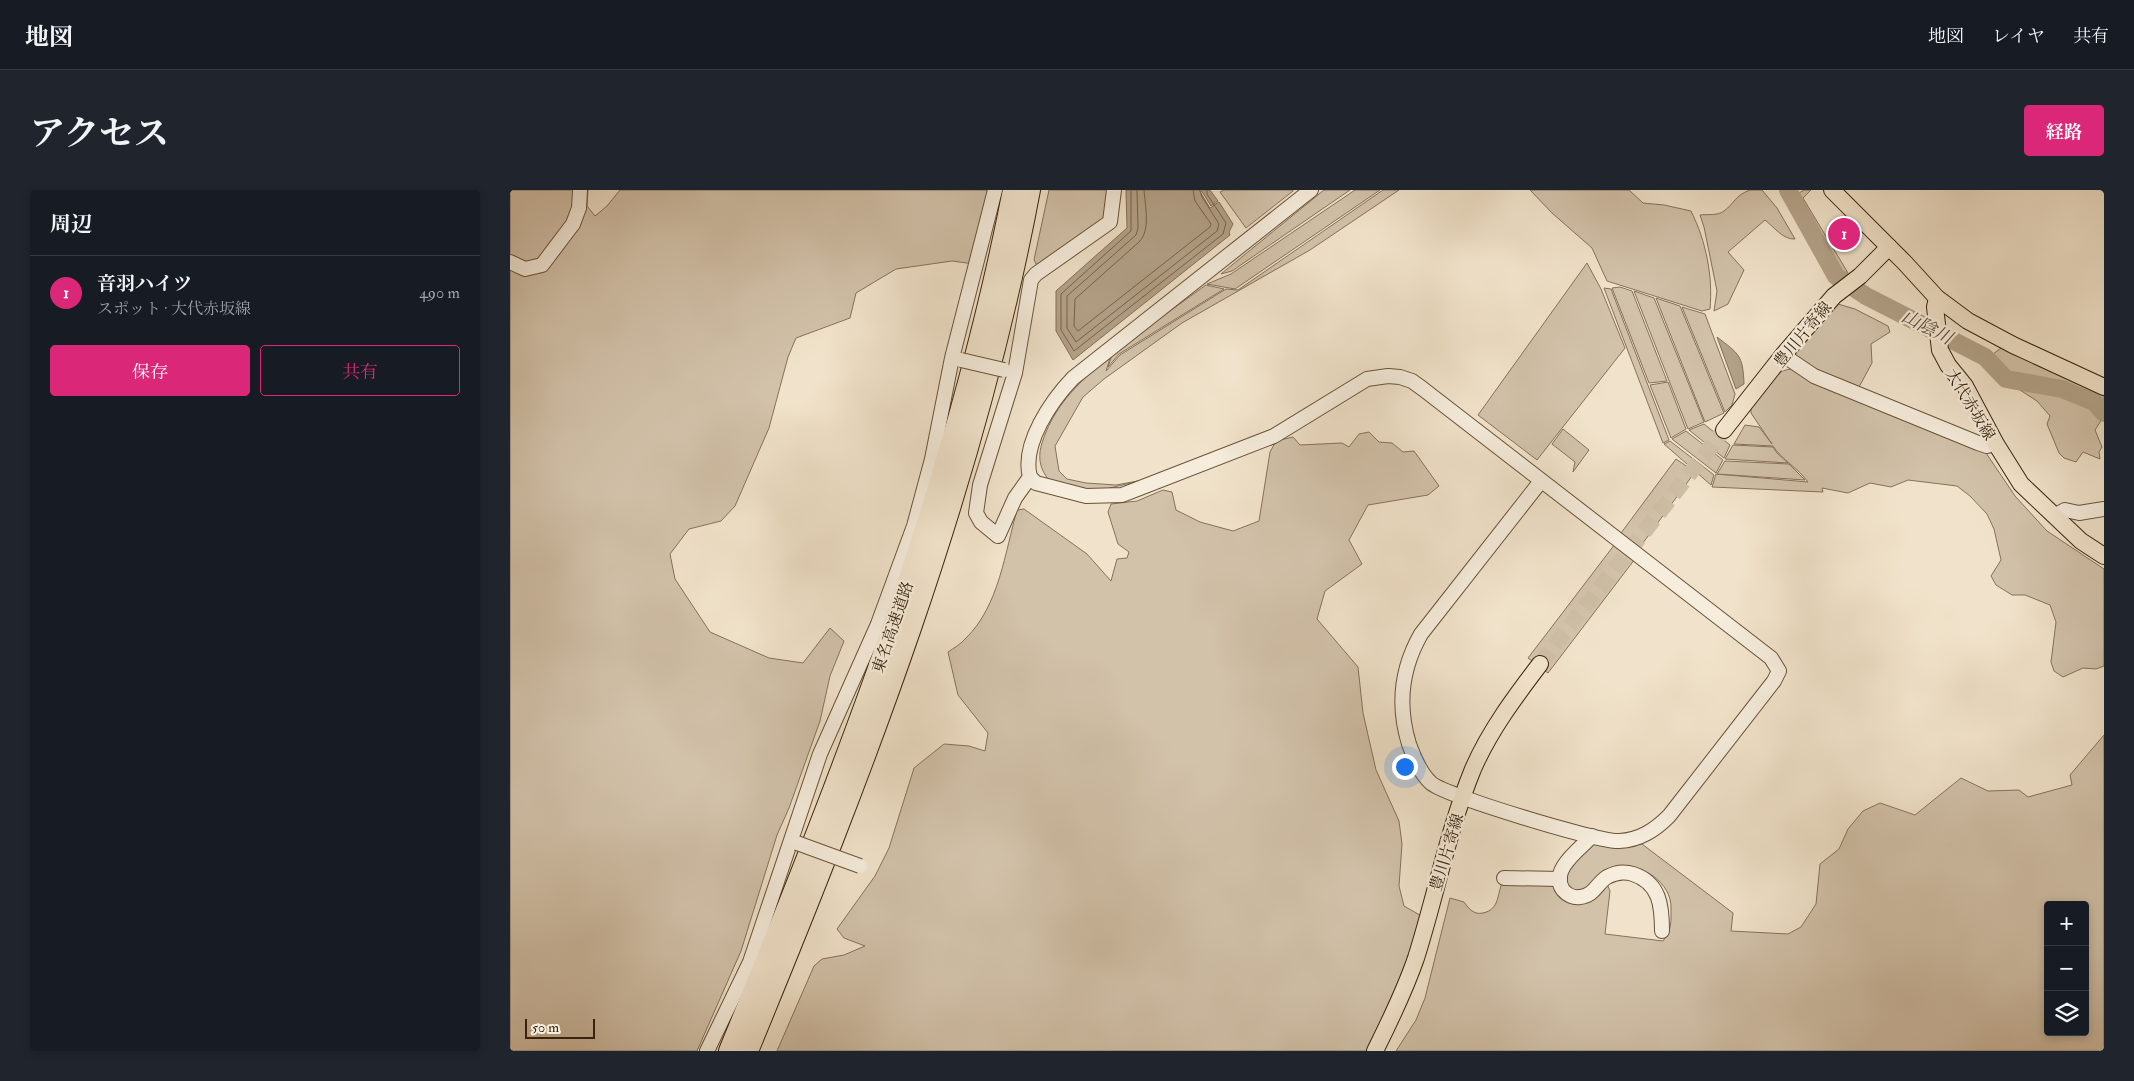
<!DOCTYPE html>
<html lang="ja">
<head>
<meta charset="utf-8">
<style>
	body { margin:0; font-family:"IM FELL Double Pica","Noto Serif JP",serif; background:#20242c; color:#f1f3f6 }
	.controls { position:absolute; right:15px; bottom:15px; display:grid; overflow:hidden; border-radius:5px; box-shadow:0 2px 8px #0003 }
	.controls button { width:45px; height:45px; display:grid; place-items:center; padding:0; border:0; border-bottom:1px solid #363941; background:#171b24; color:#f1f3f6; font:25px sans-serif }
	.scale { position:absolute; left:15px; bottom:12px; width:70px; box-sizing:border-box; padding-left:5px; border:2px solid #3a230a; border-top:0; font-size:14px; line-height:18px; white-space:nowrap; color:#3a230a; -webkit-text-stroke:4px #f6eddd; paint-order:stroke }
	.you { position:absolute; left:894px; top:576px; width:18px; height:18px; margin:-12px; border:4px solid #fff; border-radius:50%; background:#1a73e8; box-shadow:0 0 0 8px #1a73e833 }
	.badge { display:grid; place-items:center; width:32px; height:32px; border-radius:50%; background:#db2777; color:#fff; font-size:16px; font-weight:700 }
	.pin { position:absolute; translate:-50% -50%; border:2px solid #fff; box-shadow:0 1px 5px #0006 }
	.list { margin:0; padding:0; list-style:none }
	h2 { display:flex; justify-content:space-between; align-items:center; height:65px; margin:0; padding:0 20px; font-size:21px }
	h2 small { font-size:16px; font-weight:400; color:#9ea1a6 }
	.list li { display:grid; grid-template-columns:32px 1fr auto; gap:15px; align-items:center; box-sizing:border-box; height:75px; padding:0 20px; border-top:1px solid #363941 }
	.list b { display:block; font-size:19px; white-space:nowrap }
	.list p { margin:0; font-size:16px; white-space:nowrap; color:#9ea1a6 }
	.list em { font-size:16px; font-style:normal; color:#9ea1a6 }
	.actions { display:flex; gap:10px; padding:15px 20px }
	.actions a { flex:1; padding:11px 0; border:1px solid #db2777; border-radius:5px; text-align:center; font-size:18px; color:#db2777 }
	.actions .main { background:#db2777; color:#fff }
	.icon { flex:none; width:28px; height:28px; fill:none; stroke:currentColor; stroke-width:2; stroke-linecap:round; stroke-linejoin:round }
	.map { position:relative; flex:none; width:1594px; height:861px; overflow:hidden; border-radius:5px }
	header { display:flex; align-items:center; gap:30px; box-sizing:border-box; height:70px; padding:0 25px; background:#171b24; border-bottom:1px solid #363941 }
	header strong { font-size:24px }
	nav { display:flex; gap:28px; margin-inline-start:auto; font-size:18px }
	.intro { display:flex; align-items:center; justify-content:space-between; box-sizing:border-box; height:120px; padding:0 30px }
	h1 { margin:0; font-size:35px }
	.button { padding:12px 22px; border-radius:5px; background:#db2777; color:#fff; font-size:18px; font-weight:700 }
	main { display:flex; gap:30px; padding:0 30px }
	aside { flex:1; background:#171b24; border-radius:5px; box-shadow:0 2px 8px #0003 }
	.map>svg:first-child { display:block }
	.green { fill:#d2c2aa; stroke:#86725a; fill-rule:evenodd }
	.water { fill:#b3a289; stroke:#836f56 }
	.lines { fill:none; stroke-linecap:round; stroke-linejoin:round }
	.shore { stroke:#76624a; stroke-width:1 }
	.river { stroke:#b3a289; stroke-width:18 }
	.major-tunnel { stroke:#ccbda4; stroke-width:16; stroke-dasharray:16 8; stroke-linecap:butt }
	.minor-casing { stroke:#68533a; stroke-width:16 }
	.major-casing { stroke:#3a230a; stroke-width:18 }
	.highway-casing { stroke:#3a230a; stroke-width:22 }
	.minor { stroke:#f6eddd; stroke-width:14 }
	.major { stroke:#f1e3cb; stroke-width:16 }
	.highway { stroke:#f1e3cb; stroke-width:20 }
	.minor-bridge-casing { stroke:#68533a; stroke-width:16; stroke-linecap:butt }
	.minor-bridge { stroke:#f6eddd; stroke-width:14 }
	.labels { text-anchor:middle; stroke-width:4.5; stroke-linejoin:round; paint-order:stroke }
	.street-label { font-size:16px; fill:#3a230a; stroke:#f6eddd }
	.water-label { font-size:18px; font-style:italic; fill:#644f36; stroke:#f6eddd }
</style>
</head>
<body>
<header>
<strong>地図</strong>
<nav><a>地図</a><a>レイヤ</a><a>共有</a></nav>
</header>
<div class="intro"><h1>アクセス</h1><a class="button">経路</a></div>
<main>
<aside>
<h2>周辺<small></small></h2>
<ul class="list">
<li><span class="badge">1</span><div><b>音羽ハイツ</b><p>スポット · 大代赤坂線</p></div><em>490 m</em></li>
</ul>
<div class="actions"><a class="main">保存</a><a>共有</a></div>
</aside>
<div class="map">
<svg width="1594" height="861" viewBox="0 0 1594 861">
	<rect width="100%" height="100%" fill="#f1e3cb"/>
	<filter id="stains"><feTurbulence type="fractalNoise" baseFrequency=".004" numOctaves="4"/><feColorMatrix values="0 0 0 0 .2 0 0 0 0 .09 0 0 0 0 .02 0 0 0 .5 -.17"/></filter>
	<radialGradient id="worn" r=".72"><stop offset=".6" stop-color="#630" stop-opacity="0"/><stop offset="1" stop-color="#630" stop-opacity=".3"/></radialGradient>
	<g class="green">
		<path d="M 0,0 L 78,0 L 77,16 L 85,26 L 97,16 L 110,0 L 479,0 L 464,74 L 442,71 L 386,79 L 346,103 L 340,128 L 286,148 L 278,167 L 259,238 L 225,316 L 211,331 L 179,339 L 160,364 L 165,389 L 200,442 L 259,468 L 293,473 L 320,438 L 334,451 L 320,486 L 310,531 L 279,618 L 267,645 L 231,761 L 187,861 L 0,861 Z"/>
		<path d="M 539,0 L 601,0 L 596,31 L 531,75 L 526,74 L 524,70 Z"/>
		<path d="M 714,0 L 783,0 L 783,1 L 736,38 L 710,2 Z"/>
		<path d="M 814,0 L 840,0 L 722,81 L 711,84 Z"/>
		<path d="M 845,0 L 870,0 L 725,99 L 697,94 L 721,84 Z"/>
		<path d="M 873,0 L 889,0 L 800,60 L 672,133 L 594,189 L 573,207 L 545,256 L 549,281 L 557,289 L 576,293 L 606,295 L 633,290 L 596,299 L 574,300 L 539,290 C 528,277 528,264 533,250 C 546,212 572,190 601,165 L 596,181 L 610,165 L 716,99 L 728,100 Z"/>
		<path d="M 1020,0 L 1119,0 L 1133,13 L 1154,15 L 1181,21 C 1196,51 1203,86 1200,119 L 1192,121 L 1097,91 L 1082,58 L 1042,23 Z"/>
		<path d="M 1240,0 L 1252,0 L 1267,18 L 1285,49 C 1273,50 1263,36 1255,30 L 1218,62 L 1234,80 L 1218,114 L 1204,121 L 1207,101 L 1194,37 L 1190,25 C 1198,24 1207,26 1214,21 C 1225,13 1224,6 1240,0 Z"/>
		<path d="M 1294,0 L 1301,0 L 1293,8 L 1338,83 L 1332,87 L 1323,76 L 1284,6 Z"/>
		<path d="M 1077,73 L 1091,99 L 1115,158 L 1027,270 L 968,225 Z"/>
		<path d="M 696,95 L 714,99 L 609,164 L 598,177 L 602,165 L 614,154 Z"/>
		<path d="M 1110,97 L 1122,101 L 1157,191 L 1139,193 L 1102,98 Z"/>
		<path d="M 1094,98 L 1101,99 L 1159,250 L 1153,253 Z"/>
		<path d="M 1124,101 L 1144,108 L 1194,232 L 1178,239 Z"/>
		<path d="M 1146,108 L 1170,116 L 1214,223 L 1195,232 Z"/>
		<path d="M 1328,114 L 1345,119 L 1378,136 L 1380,142 L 1361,154 L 1362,173 L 1349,197 L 1344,200 L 1285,169 L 1283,163 Z"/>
		<path d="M 1172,117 L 1195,124 L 1225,204 L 1222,215 L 1215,222 Z"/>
		<path d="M 1491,158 L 1594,200 L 1594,218 L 1583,208 L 1554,197 L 1501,189 L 1489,176 L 1483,164 Z"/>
		<path d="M 1285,178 L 1474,260 L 1505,306 L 1537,341 L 1594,379 L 1594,476 L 1586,479 L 1573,478 L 1553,487 L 1544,481 L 1541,472 L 1546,432 L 1540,415 L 1515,405 L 1502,405 L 1486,395 L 1481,386 L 1491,370 L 1484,339 L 1477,324 L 1460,306 L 1447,296 L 1398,290 L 1381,297 L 1360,293 L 1338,303 L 1312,298 L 1313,302 L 1202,297 L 1206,284 L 1298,292 C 1288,278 1272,270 1263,256 L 1224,254 L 1235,235 L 1249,237 L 1262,254 L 1241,223 L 1241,215 L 1268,182 Z"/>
		<path d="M 1158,192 L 1176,239 L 1161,248 L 1140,195 Z"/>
		<path d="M 1499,193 L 1561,207 L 1579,217 L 1592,229 L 1585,240 L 1592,257 L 1589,262 L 1590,269 L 1573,262 L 1566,272 L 1554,268 L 1549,263 L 1537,234 L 1540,226 L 1527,211 Z"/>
		<path d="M 1194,234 L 1220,255 L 1214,268 L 1179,240 Z"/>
		<path d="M 1053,239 L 1079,260 L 1063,282 L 1065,272 L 1042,254 Z"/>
		<path d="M 1176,241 L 1213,270 L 1206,283 L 1162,249 Z"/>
		<path d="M 859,242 L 869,252 L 882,253 L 893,262 L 904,261 L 929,296 L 918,305 L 858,315 L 839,350 L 852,374 L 815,401 L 807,429 L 848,477 L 853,523 L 866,580 L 889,631 L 892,654 L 889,696 L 894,716 L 915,728 L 869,861 L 267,861 L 304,776 L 312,769 L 334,765 L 355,756 L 334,748 L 327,739 L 365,686 L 379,658 L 404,578 L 434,554 L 459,556 L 475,561 L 478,543 L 448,505 L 438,462 C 444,458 451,454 456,448 C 489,416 495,362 507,320 L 514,319 L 577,364 L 601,391 L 607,369 L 617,368 L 619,362 L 608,354 L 598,322 L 601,314 L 627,311 L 653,300 L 662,302 L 666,320 L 690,332 L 723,341 L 749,331 L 760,262 L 766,251 L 783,247 L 790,255 L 832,253 L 839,257 L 849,244 Z"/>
		<path d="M 1160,251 L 1204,285 L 1201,295 L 1154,254 Z"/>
		<path d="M 1223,255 L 1263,257 L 1267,263 L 1278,273 L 1215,269 Z"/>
		<path d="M 1166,269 L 1185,282 L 1130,357 L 1111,343 Z"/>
		<path d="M 1215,271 L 1279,274 L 1295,290 L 1207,284 Z"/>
		<path d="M 1105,354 L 1125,369 L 1038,483 L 1018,468 Z"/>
		<path d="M 1594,545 L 1594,861 L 886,861 L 906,830 L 915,808 L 940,708 L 954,712 C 959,719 964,725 973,723 C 991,719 986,703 994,689 L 1047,693 L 1055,708 L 1097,694 L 1100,701 L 1095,744 L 1153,751 C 1162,739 1161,733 1161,718 C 1162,693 1131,672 1106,676 C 1087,680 1085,703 1061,701 C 1047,678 1066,669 1081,653 L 1104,657 L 1132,654 L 1223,723 L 1221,741 L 1278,744 L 1291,737 L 1306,714 L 1310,674 L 1329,659 L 1338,639 L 1353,621 L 1370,613 L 1405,625 L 1451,588 L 1478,601 L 1509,600 L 1518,607 L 1562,595 L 1560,585 ZM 1538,715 L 1575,715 L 1575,842 L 1538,842 Z"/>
	</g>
	<g class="water">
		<path d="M 616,0 L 689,0 L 700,18 L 709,12 L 723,34 L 719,42 L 720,45 L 563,170 L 546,141 L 546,101 L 617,38 Z"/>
		<path d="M 691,0 L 700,0 L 708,11 L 701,16 Z"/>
		<path d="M 1207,147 C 1229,164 1233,165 1234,194 L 1226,199 Z"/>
	</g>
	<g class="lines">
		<g class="shore">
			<path d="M 621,0 L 621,41 L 551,104 L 551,140 L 564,161 L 713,44 L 716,33 L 697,4 L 697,0"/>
			<path d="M 627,0 L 628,38 L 626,45 L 557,106 L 557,138 L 566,152 L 707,41 L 709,34 L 692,7 L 690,0"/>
			<path d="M 634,0 C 635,16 641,40 629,52 L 565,109 L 564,136 L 568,141 L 700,37 L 701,34 L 685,11 L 683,0"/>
		</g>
		<path class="river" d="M 1278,0 L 1326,86 L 1356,106 L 1475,167 L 1496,189 L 1552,199 L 1584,212 L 1594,223"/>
		<path class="major-tunnel" d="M 1030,474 L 1214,240"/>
		<g class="minor-casing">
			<g id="minor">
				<path d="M 801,0 L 563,188 C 542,210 511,254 520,287 L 526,293 L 576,306 L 612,305 L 764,246 L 857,189 L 878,186 L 890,187 L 902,191 L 913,199 L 1261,468 L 1269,481 L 1264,491 L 1159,626 C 1145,640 1130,650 1109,651 C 1088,652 936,606 921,593 C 910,583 904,568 899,554 C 887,515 891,479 911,444 L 1031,291"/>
				<path d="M 0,72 L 15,79 L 32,75 L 63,34 L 69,18 L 70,0"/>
				<path d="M 1273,165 L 1304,186 L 1468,253 L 1477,256 L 1486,254"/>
				<path d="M 520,287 L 505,308 L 488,346 L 471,332 L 466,323 L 470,295 L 505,183 L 521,90 L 526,84 L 600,32 L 604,0"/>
				<path d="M 1544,326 L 1555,320 L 1569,323 L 1594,319"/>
				<path d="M 1082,646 C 1070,659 1039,680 1053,700 C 1057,705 1064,708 1070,707 C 1084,706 1087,693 1097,687 C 1106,682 1114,681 1123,684 C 1150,693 1152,716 1152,741"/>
				<path d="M 994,688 L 1050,689"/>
				<path d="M 197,861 L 240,772 L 310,564 L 368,434 L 404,336 L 422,269 L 442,168 L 485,0"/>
			</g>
		</g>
		<g class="major-casing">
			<g id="major">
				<path d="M 1322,0 L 1395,73 L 1427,108 L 1458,131 L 1503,155 L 1594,197"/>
				<path d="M 1427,108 L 1425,117 L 1430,160 L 1438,175 L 1455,196 L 1486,254 L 1511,294 L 1571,351 L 1594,366"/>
				<path d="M 1214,240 L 1273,165 L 1324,106 L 1350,86 L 1379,57"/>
				<path d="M 865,861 C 880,831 895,800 906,768 C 926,705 938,640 963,579 C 980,540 1005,507 1030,474"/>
			</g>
		</g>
		<g class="highway-casing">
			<g id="highway">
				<path d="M 219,861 C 334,582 445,298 503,0"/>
				<path d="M 238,861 C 353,582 464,298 520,0"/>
			</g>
		</g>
		<use href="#minor" class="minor"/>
		<use href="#major" class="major"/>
		<use href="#highway" class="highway"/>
		<g class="minor-bridge-casing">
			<g id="minor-bridge">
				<path d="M 451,170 L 494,180"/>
				<path d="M 287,653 L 350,676"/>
			</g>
		</g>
		<use href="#minor-bridge" class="minor-bridge"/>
	</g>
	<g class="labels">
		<g class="street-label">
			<text transform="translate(1292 144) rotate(-50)" y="6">豊川片寄線</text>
			<text transform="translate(1461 214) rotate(59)" y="6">大代赤坂線</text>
			<text transform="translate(382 437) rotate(-71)" y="6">東名高速道路</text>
			<text transform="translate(936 662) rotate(-73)" y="6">豊川片寄線</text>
		</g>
		<g class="water-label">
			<text transform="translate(1417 137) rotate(27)" y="6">山陰川</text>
		</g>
	</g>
	<rect width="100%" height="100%" filter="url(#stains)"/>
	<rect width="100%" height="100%" fill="url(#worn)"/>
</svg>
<div class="controls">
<button>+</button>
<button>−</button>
<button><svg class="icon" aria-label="layers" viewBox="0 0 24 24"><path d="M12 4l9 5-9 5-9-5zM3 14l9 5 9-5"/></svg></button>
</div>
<div class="scale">50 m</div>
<div class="you"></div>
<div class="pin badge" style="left:1334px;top:44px">1</div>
</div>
</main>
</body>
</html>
